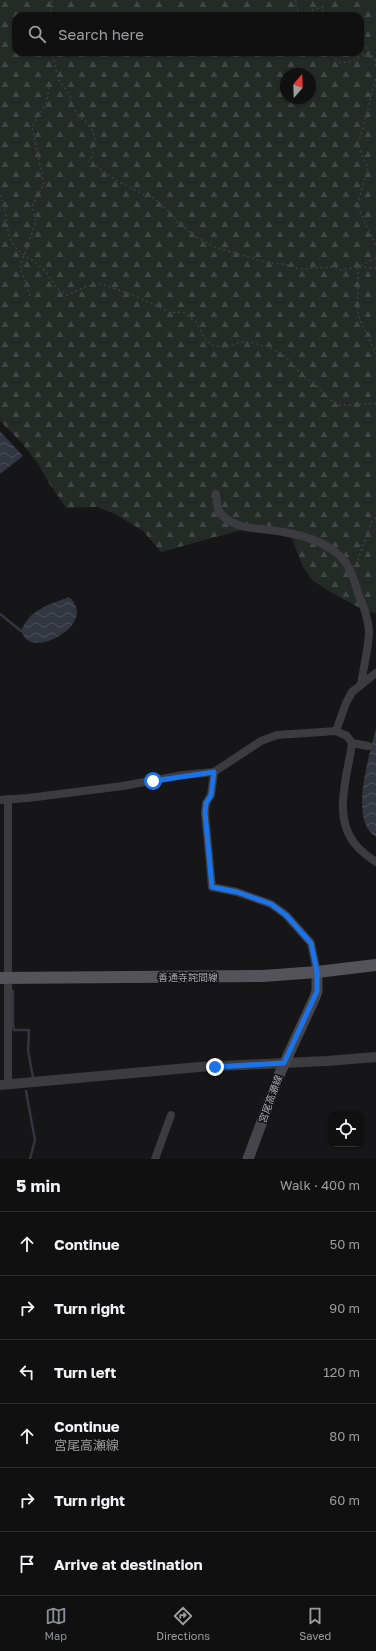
<!DOCTYPE html>
<html lang="en">
<head>
<meta charset="utf-8">
<style>
	body { margin:0; font-family:"Golos Text","Noto Sans JP",sans-serif; background:#1e1e1f; color:#f1f3f6 }
	.controls { position:absolute; right:12px; bottom:12px; display:grid; overflow:hidden; border-radius:8px; box-shadow:0 1px 3px #0004 }
	.controls button { width:36px; height:36px; display:grid; place-items:center; padding:0; border:0; border-bottom:1px solid #303031; background:#101011; color:#f1f3f6; font:20px sans-serif }
	.compass { position:absolute; left:280px; top:68px; width:36px; height:36px; border-radius:50%; background:#101011; box-shadow:0 1px 3px #0004; rotate:19deg }
	.stop { position:absolute; width:12px; height:12px; margin:-9px; border:3px solid #1a73e8; border-radius:50%; background:#fff }
	.stop.end { background:#1a73e8; border-color:#fff; box-shadow:0 1px 4px #0008 }
	.list { margin:0; padding:0; list-style:none }
	h2 { display:flex; justify-content:space-between; align-items:center; height:52px; margin:0; padding:0 16px; font-size:17px }
	h2 small { font-size:13px; font-weight:400; color:#9c9d9f }
	.list li { display:grid; grid-template-columns:26px 1fr auto; gap:12px; align-items:center; box-sizing:border-box; height:64px; padding:0 16px; border-top:1px solid #303031 }
	.list b { display:block; font-size:15px; white-space:nowrap }
	.list p { margin:0; font-size:13px; white-space:nowrap; color:#9c9d9f }
	.list em { font-size:13px; font-style:normal; color:#9c9d9f }
	.icon { flex:none; width:22px; height:22px; fill:none; stroke:currentColor; stroke-width:2; stroke-linecap:round; stroke-linejoin:round }
	.map { position:relative; flex:none; width:376px; height:1159px; overflow:hidden }
	.search { position:absolute; background:#101011; box-shadow:0 1px 3px #0004; left:12px; right:12px; top:12px; height:44px; display:flex; align-items:center; gap:10px; box-sizing:border-box; padding:0 14px; border-radius:12px; color:#9c9d9f; font-size:15px }
	.sheet { height:436px; background:#101011 }
	nav { display:flex; justify-content:space-around; align-items:center; box-sizing:border-box; height:56px; border-top:1px solid #303031; background:#101011; font-size:11px; color:#9c9d9f }
	nav a { display:grid; justify-items:center; gap:2px }
	nav .on { color:#8c9099 }
	.map>svg:first-child { display:block }
	.forest { fill:url(#forest-firs); fill-rule:evenodd }
	.water { fill:url(#water-waves) }
	.lines { fill:none; stroke-linecap:round; stroke-linejoin:round }
	.stream { stroke:#323640; stroke-width:2.5 }
	.path { stroke:#3f3f44; stroke-width:1.5; stroke-dasharray:2 3; stroke-linecap:butt }
	.minor { stroke:#3c3c40; stroke-width:8 }
	.tertiary { stroke:#3c3c40; stroke-width:10 }
	.secondary { stroke:#45454b; stroke-width:11 }
	.primary { stroke:#54535a; stroke-width:12 }
	.route { stroke:#1a73e8; stroke-width:5 }
	.labels { text-anchor:middle; stroke-width:3; stroke-linejoin:round; paint-order:stroke }
	.street-label { font-size:10px; fill:#a9a9b5; stroke:#111012 }
</style>
</head>
<body>
<div class="map">
<svg width="376" height="1159" viewBox="0 0 376 1159">
	<defs>
		<pattern id="forest-firs" width="22" height="20" patternUnits="userSpaceOnUse"><rect width="22" height="20" fill="#242b27"/><path d="M5 1l3.5 6h-7zM16 11l3.5 6h-7z" fill="#414744"/></pattern>
		<pattern id="water-waves" width="16" height="10" patternUnits="userSpaceOnUse"><rect width="16" height="10" fill="#323640"/><path d="M0 5q4-4 8 0t8 0" fill="none" stroke="#4d5059"/></pattern>
	</defs>
	<rect width="100%" height="100%" fill="#161517"/>
	<path class="forest" d="M 0,0 L 376,0 L 376,614 L 358,607 L 332,593 L 312,580 L 303,567 L 292,539 L 285,532 L 256,526 L 161,552 L 143,531 L 115,514 L 97,507 L 66,508 L 49,483 L 38,464 L 22,443 L 0,421 ZM 16,16 L 360,16 L 360,52 L 16,52 ZM 286,74 L 310,74 L 310,98 L 286,98 Z"/>
	<g class="water">
		<path d="M 0,431 L 23,456 L 0,474 Z"/>
		<path d="M 69,597 C 96,621 47,649 31,642 C 27,641 23,635 21,631 C 30,609 49,605 69,597 Z"/>
		<path d="M 376,728 L 376,837 C 348,820 370,754 376,728 Z"/>
	</g>
	<g class="lines">
		<g class="stream">
			<path d="M 0,614 L 21,631"/>
			<path d="M 13,991 L 13,1025 L 14,1030 L 29,1030 L 28,1050 L 33,1078"/>
			<path d="M 26,1091 L 35,1140 L 30,1159"/>
		</g>
		<g class="path">
			<path d="M 296,0 L 295,4 L 301,16 L 315,9 L 323,7 L 322,16"/>
			<path d="M 48,16 L 53,7 L 51,0"/>
			<path d="M 360,39 L 375,60 L 376,68"/>
			<path d="M 49,52 L 53,56 L 58,79 L 70,95 L 72,104 L 79,116 L 85,121 L 93,131 L 95,140 L 91,148 C 94,153 93,157 88,161 L 119,182 L 143,194 L 152,197 L 173,215 L 178,223 L 188,230 L 193,235 L 214,247 L 265,262 L 289,265 L 299,269 L 335,267 L 339,270 L 358,267 L 376,268"/>
			<path d="M 328,52 L 340,63 L 352,61 L 364,54 L 375,60"/>
			<path d="M 376,79 C 368,100 367,123 357,144 L 368,168 L 357,205 L 373,239 L 376,248"/>
			<path d="M 0,195 C 6,208 6,222 9,235 C 16,256 34,258 46,272 C 53,282 55,288 67,295 L 85,287 L 98,284 L 105,285 L 138,297 L 170,313 L 183,312 L 196,322 L 206,340 L 214,346 L 224,347 L 241,342 L 249,342 L 268,347 L 284,355 L 302,375 L 313,383 L 332,401 L 339,405 L 347,405 L 371,403 L 376,404"/>
			<path d="M 376,258 L 358,267 L 358,315 L 376,354"/>
			<path d="M 30,296 L 20,267 L 36,222 L 32,206 L 44,184 L 32,127 L 47,102 L 49,84"/>
			<path d="M 356,565 L 372,521 L 376,518"/>
		</g>
		<g class="minor">
			<path d="M 216,494 C 217,500 216,509 221,514 C 235,530 259,528 278,531 C 301,535 324,540 341,557 C 351,567 354,580 358,593 C 363,604 368,618 369,631 C 369,645 363,670 361,685"/>
			<path d="M 336,731 L 346,703 L 352,692 L 376,673"/>
			<path d="M 352,743 L 368,746"/>
			<path d="M 214,772 L 211,795 L 206,803 L 205,813 L 212,887 L 237,892 L 271,904 L 286,915 L 311,943 L 317,972"/>
			<path d="M 8,799 L 8,1085"/>
			<path d="M 0,800 L 28,798 L 123,786 L 183,775 L 214,772 L 261,741 L 277,735 L 336,731 L 347,736 L 352,743 C 348,775 332,816 355,844 C 360,851 369,857 376,862"/>
			<path d="M 155,1159 L 171,1115"/>
		</g>
		<path class="tertiary" d="M 0,1085 L 199,1067 L 327,1061 L 376,1057"/>
		<path class="secondary" d="M 248,1159 L 280,1073 L 315,997 L 317,991 L 317,972"/>
		<path class="primary" d="M 0,978 L 263,976 L 317,972 L 376,965"/>
	</g>
	<g class="lines">
		<path class="route" d="M 153,781 L 214,772 L 211,795 L 206,803 L 205,813 L 212,887 L 237,892 L 271,904 L 286,915 L 311,943 L 317,972 L 317,991 L 284,1063 L 215,1067"/>
	</g>
	<g class="labels">
		<g class="street-label">
			<text x="188" y="981">善通寺詫間線</text>
			<text transform="translate(270 1099) rotate(-70)" y="4">宮尾高瀬線</text>
		</g>
	</g>
</svg>
<div class="controls">
<button><svg class="icon" aria-label="locate" viewBox="0 0 24 24"><circle cx="12" cy="12" r="6"/><path d="M12 2v4M12 18v4M2 12h4M18 12h4"/></svg></button>
</div>
<svg class="compass" viewBox="-18 -18 36 36"><path d="M0-13l5 13h-10z" fill="#e53935"/><path d="M0 13l5-13h-10z" fill="#9c9d9f"/></svg>
<div class="stop" style="left:153px;top:781px"></div>
<div class="stop end" style="left:215px;top:1067px"></div>
<div class="search"><svg class="icon" aria-label="search" viewBox="0 0 24 24"><circle cx="10" cy="10" r="6"/><path d="M15 15l6 6"/></svg>Search here</div>
</div>
<section class="sheet">
<h2>5 min<small>Walk · 400 m</small></h2>
<ul class="list">
<li><svg class="icon" aria-label="ahead" viewBox="0 0 24 24"><path d="M12 20V5M6 11l6-6 6 6"/></svg><div><b>Continue</b></div><em>50 m</em></li>
<li><svg class="icon" aria-label="right" viewBox="0 0 24 24"><path d="M7 20v-9h11M14 6l5 5-5 5"/></svg><div><b>Turn right</b></div><em>90 m</em></li>
<li><svg class="icon" aria-label="left" viewBox="0 0 24 24"><path d="M17 20v-9H6M10 6l-5 5 5 5"/></svg><div><b>Turn left</b></div><em>120 m</em></li>
<li><svg class="icon" aria-label="ahead" viewBox="0 0 24 24"><path d="M12 20V5M6 11l6-6 6 6"/></svg><div><b>Continue</b><p>宮尾高瀬線</p></div><em>80 m</em></li>
<li><svg class="icon" aria-label="right" viewBox="0 0 24 24"><path d="M7 20v-9h11M14 6l5 5-5 5"/></svg><div><b>Turn right</b></div><em>60 m</em></li>
<li><svg class="icon" aria-label="arrive" viewBox="0 0 24 24"><path d="M6 21V4h12l-3 4 3 4H6"/></svg><div><b>Arrive at destination</b></div></li>
</ul>
</section>
<nav>
<a class="on"><svg class="icon" aria-label="map" viewBox="0 0 24 24"><path d="M3 6l6-2 6 2 6-2v14l-6 2-6-2-6 2zM9 4v14M15 6v14"/></svg>Map</a>
<a><svg class="icon" aria-label="directions" viewBox="0 0 24 24"><path d="M12 3l9 9-9 9-9-9zM9 14v-3h6M13 9l2 2-2 2"/></svg>Directions</a>
<a><svg class="icon" aria-label="saved" viewBox="0 0 24 24"><path d="M7 4h10v16l-5-4-5 4z"/></svg>Saved</a>
</nav>
</body>
</html>
